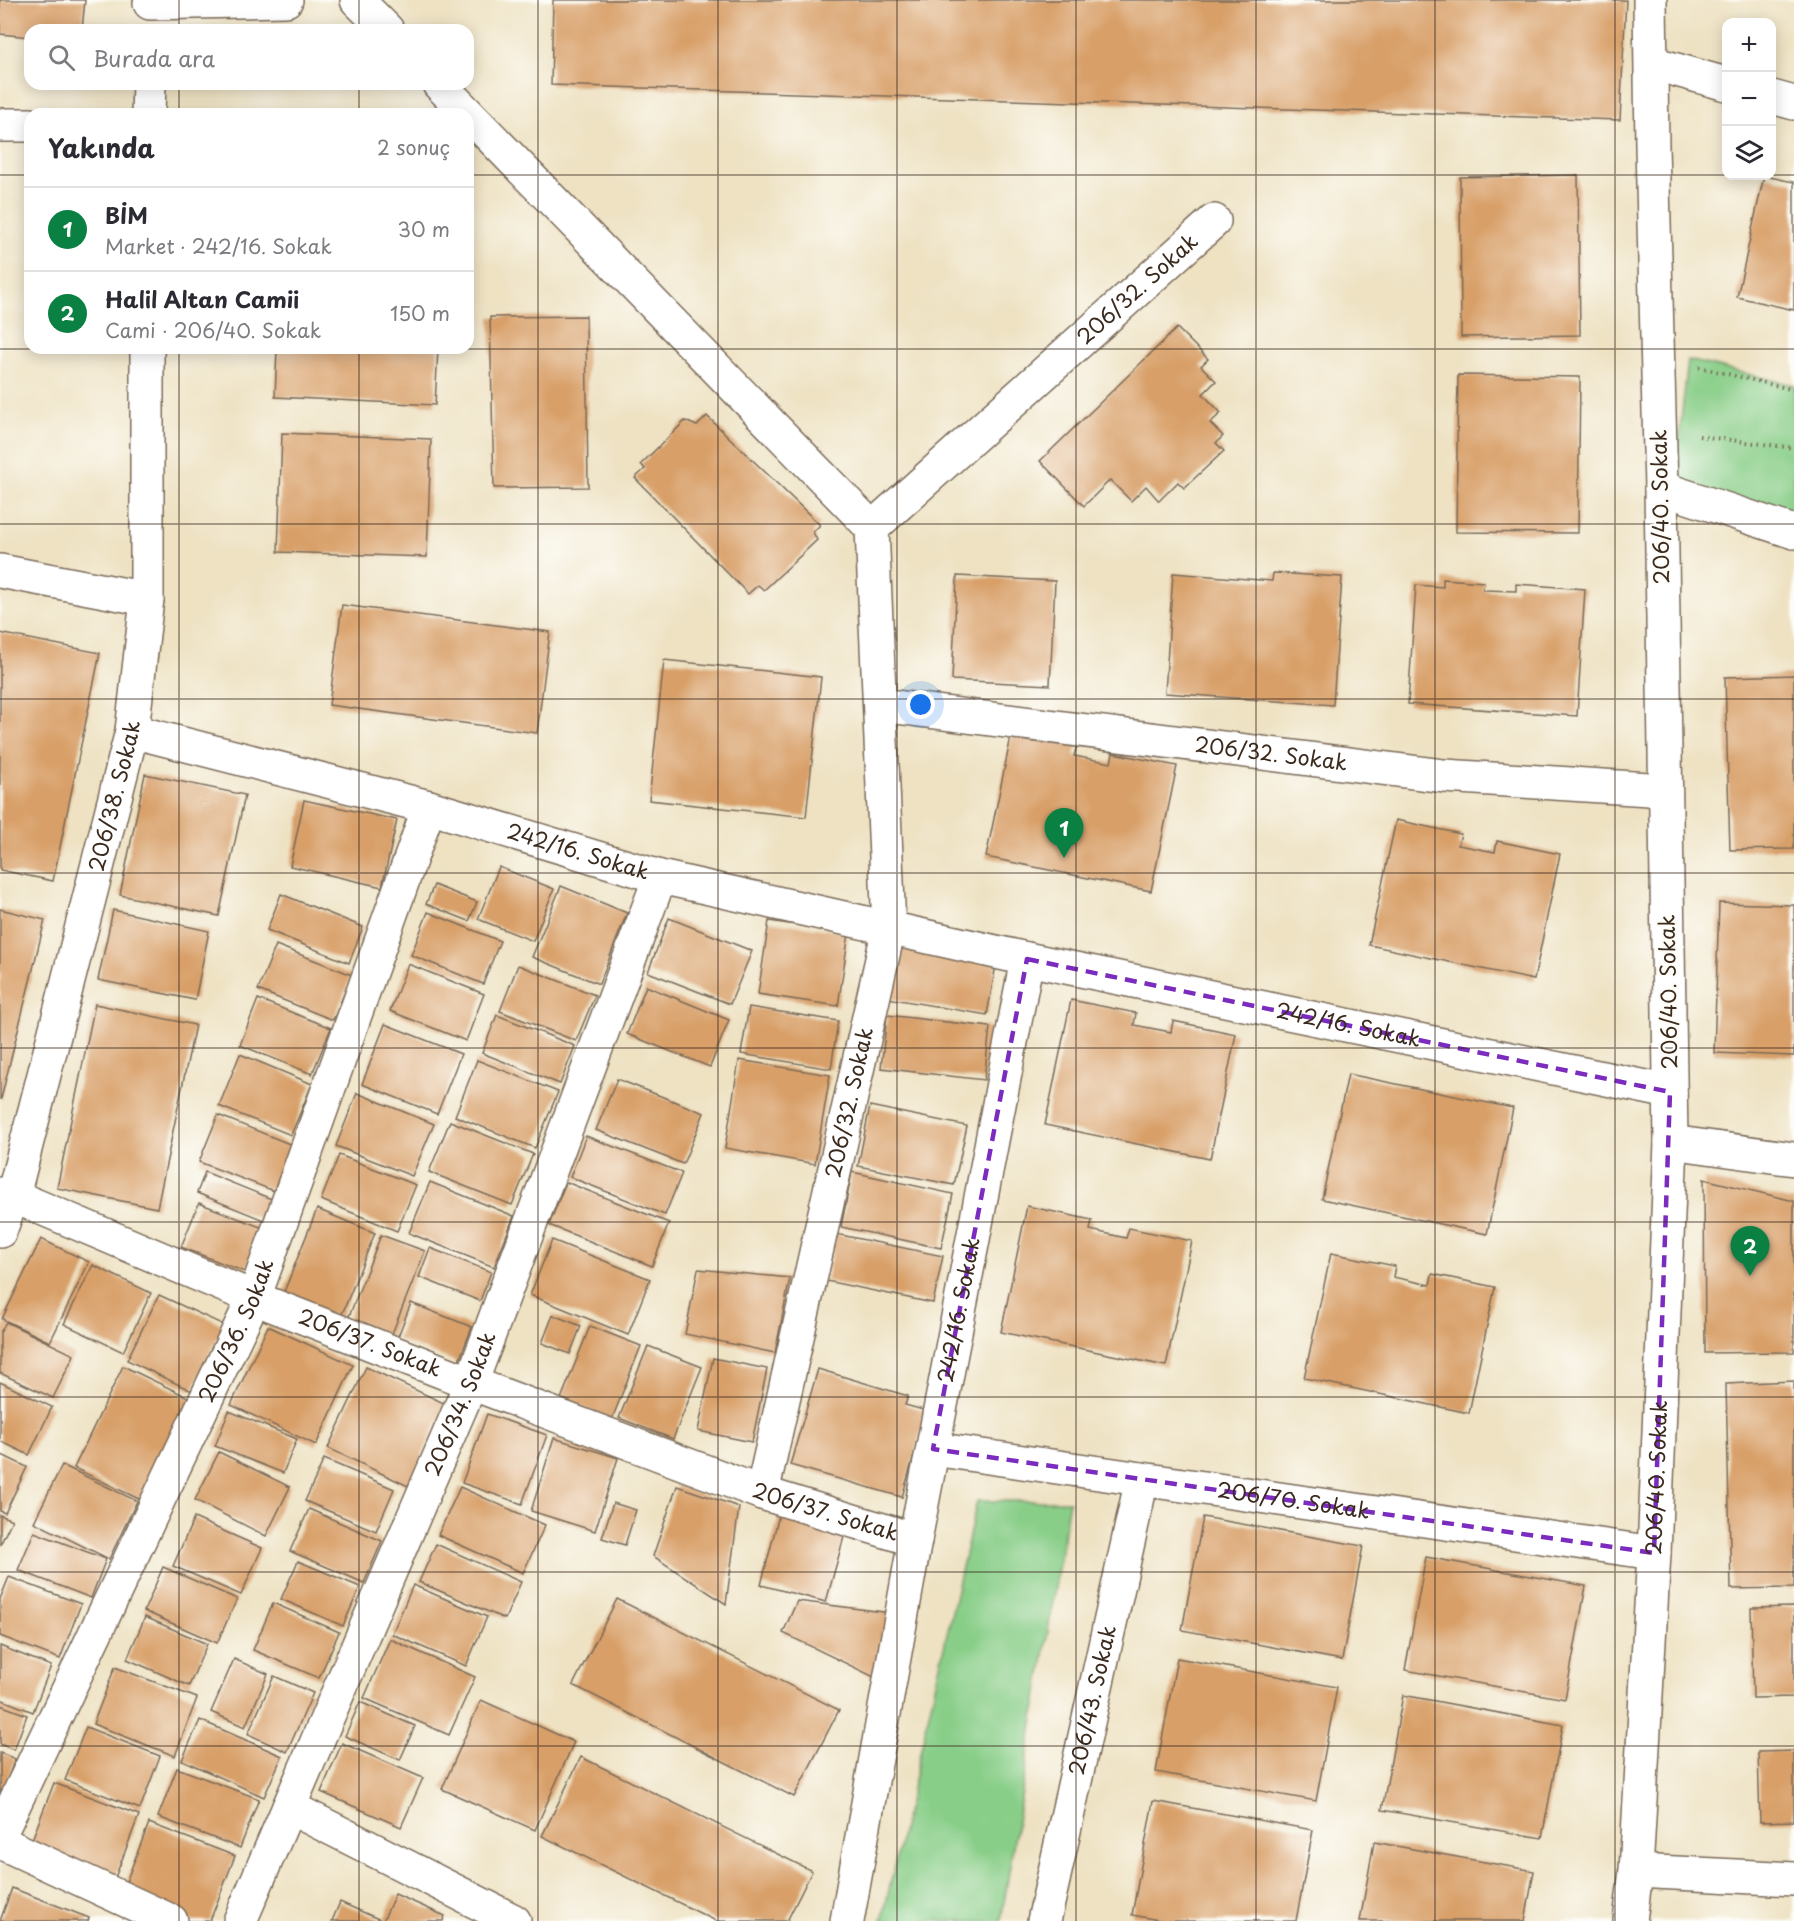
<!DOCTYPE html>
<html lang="tr">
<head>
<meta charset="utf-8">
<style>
	body { margin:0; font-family:"Playpen Sans",sans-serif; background:#f2f2f3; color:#2b2b33 }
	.controls { position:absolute; right:18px; top:18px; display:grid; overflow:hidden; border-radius:12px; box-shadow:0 3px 15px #0003 }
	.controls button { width:54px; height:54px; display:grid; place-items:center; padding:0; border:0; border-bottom:2px solid #e1e1e2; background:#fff; color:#2b2b33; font:30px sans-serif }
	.you { position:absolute; left:921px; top:705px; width:21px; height:21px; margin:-15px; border:4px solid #fff; border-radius:50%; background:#1a73e8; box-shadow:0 0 0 9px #1a73e833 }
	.badge { display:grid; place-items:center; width:39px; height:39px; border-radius:50%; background:#0b8043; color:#fff; font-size:20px; font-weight:700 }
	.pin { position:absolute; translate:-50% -50px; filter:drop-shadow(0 2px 3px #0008) }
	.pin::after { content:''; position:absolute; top:32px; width:21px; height:18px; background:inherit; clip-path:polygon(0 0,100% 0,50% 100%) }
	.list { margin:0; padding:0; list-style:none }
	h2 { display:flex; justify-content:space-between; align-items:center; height:78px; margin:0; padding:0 24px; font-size:26px }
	h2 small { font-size:20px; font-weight:400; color:#7c7c81 }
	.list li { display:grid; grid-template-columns:39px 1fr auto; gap:18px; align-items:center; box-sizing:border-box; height:84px; padding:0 24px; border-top:2px solid #e1e1e2 }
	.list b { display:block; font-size:22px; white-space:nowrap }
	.list p { margin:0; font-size:20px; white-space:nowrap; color:#7c7c81 }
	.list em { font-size:20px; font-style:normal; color:#7c7c81 }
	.icon { flex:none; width:33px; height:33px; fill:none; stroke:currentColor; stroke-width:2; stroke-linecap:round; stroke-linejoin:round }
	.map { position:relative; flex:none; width:1794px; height:1921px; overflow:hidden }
	.search { position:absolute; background:#fff; box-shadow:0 3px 15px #0003; left:24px; top:24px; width:450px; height:66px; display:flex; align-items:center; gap:15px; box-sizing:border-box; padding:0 21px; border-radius:18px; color:#7c7c81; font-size:22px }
	.panel { position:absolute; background:#fff; box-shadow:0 3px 15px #0003; left:24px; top:108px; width:450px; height:246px; border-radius:18px }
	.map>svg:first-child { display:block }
	.green { fill:#88ce88; stroke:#627c53; stroke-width:1.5 }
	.building { fill:#d89f68 }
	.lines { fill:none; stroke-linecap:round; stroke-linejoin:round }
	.minor-casing { stroke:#7a6a58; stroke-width:36 }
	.secondary-casing { stroke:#7a6a58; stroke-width:36 }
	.path { stroke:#7a6a58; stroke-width:4; stroke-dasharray:1.5 4.5; stroke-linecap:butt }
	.minor { stroke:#fff; stroke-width:33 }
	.secondary { stroke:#fff; stroke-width:33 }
	.marked { fill:none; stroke:#7b2cbf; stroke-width:4.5; stroke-dasharray:12 8; stroke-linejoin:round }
	.grid { fill:none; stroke:#3b2a1e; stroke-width:1.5; stroke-opacity:0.55 }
	.labels { text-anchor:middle; stroke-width:4.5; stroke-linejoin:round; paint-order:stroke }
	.street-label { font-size:21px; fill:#3b2a1e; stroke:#fdfcf7 }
</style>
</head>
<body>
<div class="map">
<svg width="1794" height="1921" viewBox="0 0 1794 1921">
	<rect width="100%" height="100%" fill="#fdfcf7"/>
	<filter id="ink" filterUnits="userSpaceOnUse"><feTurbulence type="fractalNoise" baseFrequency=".0167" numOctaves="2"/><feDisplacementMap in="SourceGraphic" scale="12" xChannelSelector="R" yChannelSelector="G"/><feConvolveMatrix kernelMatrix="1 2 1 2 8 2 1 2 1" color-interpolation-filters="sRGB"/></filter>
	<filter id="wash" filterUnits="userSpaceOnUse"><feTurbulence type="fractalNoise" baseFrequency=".008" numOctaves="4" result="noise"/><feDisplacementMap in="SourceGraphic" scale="24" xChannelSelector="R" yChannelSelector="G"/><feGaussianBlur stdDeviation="1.35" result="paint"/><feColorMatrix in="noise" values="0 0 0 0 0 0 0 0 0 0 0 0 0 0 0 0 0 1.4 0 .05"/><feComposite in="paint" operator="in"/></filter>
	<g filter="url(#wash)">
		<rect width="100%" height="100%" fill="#eee2c3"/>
		<g class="green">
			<path d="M 1688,360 L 1794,385 L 1794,523 L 1674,483 Z"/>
			<path d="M 977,1501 L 1069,1501 L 1001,1921 L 882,1921 Z"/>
		</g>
		<g id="blocks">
			<g class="building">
				<path d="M 0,0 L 85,0 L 82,30 L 30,30 L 30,37 L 0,34 Z"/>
				<path d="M 553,0 L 1626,0 L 1620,120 L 551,85 Z"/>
				<path d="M 1578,175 L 1580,335 L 1461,337 L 1460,177 Z"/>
				<path d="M 1764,176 L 1794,182 L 1794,310 L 1737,297 Z"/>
				<path d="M 586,316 L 588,487 L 494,488 L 490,317 Z"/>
				<path d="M 1177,328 L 1208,359 L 1201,366 L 1216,381 L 1203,394 L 1221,413 L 1210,423 L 1223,436 L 1216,443 L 1224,451 L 1184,488 L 1178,482 L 1159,501 L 1146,486 L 1131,501 L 1110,480 L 1084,506 L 1040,461 Z"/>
				<path d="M 277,348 L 438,348 L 435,405 L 275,397 Z"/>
				<path d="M 1458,375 L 1580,377 L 1578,533 L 1456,532 Z"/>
				<path d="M 707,416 L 820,525 L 813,532 L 817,540 L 764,590 L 758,585 L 748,594 L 635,478 L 645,469 L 641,464 L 685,421 L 697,426 Z"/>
				<path d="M 282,433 L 431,439 L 427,557 L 278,552 Z"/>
				<path d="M 1173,573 L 1272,581 L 1273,573 L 1342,577 L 1333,705 L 1165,693 Z"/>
				<path d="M 957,576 L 1055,581 L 1050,685 L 952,680 Z"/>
				<path d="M 1443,579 L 1484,582 L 1483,590 L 1516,591 L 1516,584 L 1585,589 L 1577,716 L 1408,704 L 1416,585 L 1443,587 Z"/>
				<path d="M 342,605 L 550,632 L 537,733 L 329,705 Z"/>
				<path d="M 0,633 L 100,653 L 53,881 L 0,870 Z"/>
				<path d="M 664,660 L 821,677 L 806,817 L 649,800 Z"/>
				<path d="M 1794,675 L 1794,849 L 1730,850 L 1725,677 Z"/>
				<path d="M 1012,732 L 1077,745 L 1074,756 L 1111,763 L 1113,753 L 1177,766 L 1151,891 L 986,857 Z"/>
				<path d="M 145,774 L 245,795 L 219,916 L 120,895 Z"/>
				<path d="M 304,800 L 397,820 L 382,887 L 290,866 Z"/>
				<path d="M 1396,820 L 1461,834 L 1458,845 L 1495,852 L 1497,841 L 1560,854 L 1534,980 L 1369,945 Z"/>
				<path d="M 499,867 L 554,889 L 533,941 L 478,919 Z"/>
				<path d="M 434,885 L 477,902 L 469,921 L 426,904 Z"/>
				<path d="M 561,886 L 627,913 L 599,984 L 532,957 Z"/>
				<path d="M 281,894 L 363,927 L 349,963 L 267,930 Z"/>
				<path d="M 1719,903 L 1794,905 L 1794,1056 L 1714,1053 Z"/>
				<path d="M 0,909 L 45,920 L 1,1099 L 0,1099 Z"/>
				<path d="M 113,910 L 209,931 L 195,1000 L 98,980 Z"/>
				<path d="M 428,912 L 500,941 L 483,984 L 411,955 Z"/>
				<path d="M 669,918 L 752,951 L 730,1004 L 648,972 Z"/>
				<path d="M 769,921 L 849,933 L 838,1006 L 758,994 Z"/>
				<path d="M 896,942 L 997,959 L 987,1015 L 887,998 Z"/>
				<path d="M 276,945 L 352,975 L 333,1020 L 258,990 Z"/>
				<path d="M 408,964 L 484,994 L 466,1041 L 390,1011 Z"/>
				<path d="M 518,965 L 595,995 L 576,1041 L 500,1011 Z"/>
				<path d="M 646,986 L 729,1020 L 710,1067 L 627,1034 Z"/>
				<path d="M 258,999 L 331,1028 L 312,1074 L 240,1045 Z"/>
				<path d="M 1071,1000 L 1136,1013 L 1134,1025 L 1171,1032 L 1173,1021 L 1236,1034 L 1210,1159 L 1045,1125 Z"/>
				<path d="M 95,1004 L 195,1025 L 157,1208 L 57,1188 Z"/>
				<path d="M 749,1007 L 838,1021 L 831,1069 L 741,1054 Z"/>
				<path d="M 497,1015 L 575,1046 L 560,1084 L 482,1053 Z"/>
				<path d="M 887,1015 L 990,1027 L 984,1080 L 881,1068 Z"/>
				<path d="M 385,1024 L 461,1054 L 437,1114 L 362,1084 Z"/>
				<path d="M 240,1054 L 312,1084 L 291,1135 L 219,1106 Z"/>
				<path d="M 477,1060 L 558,1092 L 535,1148 L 455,1116 Z"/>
				<path d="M 739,1060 L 830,1075 L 815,1164 L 725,1148 Z"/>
				<path d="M 1348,1074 L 1513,1108 L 1487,1234 L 1322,1199 Z"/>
				<path d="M 617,1079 L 704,1113 L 683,1164 L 596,1130 Z"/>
				<path d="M 357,1093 L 434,1124 L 412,1176 L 336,1146 Z"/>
				<path d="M 870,1106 L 967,1126 L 954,1185 L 858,1166 Z"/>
				<path d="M 218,1115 L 292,1145 L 274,1191 L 199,1162 Z"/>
				<path d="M 450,1121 L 533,1154 L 512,1205 L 429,1172 Z"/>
				<path d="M 586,1136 L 682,1173 L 665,1215 L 570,1177 Z"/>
				<path d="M 339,1155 L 416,1185 L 397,1231 L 321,1200 Z"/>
				<path d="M 205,1172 L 274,1200 L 266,1221 L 197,1193 Z"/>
				<path d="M 852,1172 L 953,1194 L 941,1248 L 841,1227 Z"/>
				<path d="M 1704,1179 L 1794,1201 L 1794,1352 L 1705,1353 Z"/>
				<path d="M 430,1182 L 514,1216 L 494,1267 L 409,1233 Z"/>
				<path d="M 566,1182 L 669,1223 L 652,1266 L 549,1225 Z"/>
				<path d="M 199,1203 L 263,1228 L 245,1272 L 181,1247 Z"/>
				<path d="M 1027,1206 L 1092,1220 L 1090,1230 L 1126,1238 L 1129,1228 L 1192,1241 L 1166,1366 L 1001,1332 Z"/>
				<path d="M 317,1209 L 375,1233 L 340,1319 L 282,1297 Z"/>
				<path d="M 836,1234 L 943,1256 L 933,1303 L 826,1281 Z"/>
				<path d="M 381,1235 L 425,1251 L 391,1336 L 348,1319 Z"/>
				<path d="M 41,1239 L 89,1262 L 50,1342 L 2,1319 Z"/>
				<path d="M 552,1240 L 650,1279 L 628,1335 L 530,1295 Z"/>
				<path d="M 430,1248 L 491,1272 L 480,1301 L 419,1277 Z"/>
				<path d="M 1331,1253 L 1395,1266 L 1393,1277 L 1430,1285 L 1432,1274 L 1495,1287 L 1469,1413 L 1304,1378 Z"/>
				<path d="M 93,1265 L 151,1293 L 123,1352 L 64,1324 Z"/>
				<path d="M 698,1269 L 790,1278 L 775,1353 L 685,1334 Z"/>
				<path d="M 159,1295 L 224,1325 L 192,1391 L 127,1360 Z"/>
				<path d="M 411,1303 L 472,1327 L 458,1363 L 397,1339 Z"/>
				<path d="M 553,1315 L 581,1326 L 570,1354 L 542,1343 Z"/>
				<path d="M 6,1322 L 74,1355 L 53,1398 L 0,1373 L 0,1333 Z"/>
				<path d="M 268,1326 L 353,1365 L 316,1445 L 231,1405 Z"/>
				<path d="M 590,1326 L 641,1346 L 612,1419 L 561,1399 Z"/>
				<path d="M 648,1346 L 702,1367 L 673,1439 L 619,1418 Z"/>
				<path d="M 713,1358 L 767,1369 L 752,1442 L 698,1431 Z"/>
				<path d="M 123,1366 L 192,1399 L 143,1501 L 74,1468 Z"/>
				<path d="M 366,1367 L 446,1404 L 408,1486 L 328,1448 Z"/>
				<path d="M 818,1369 L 908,1396 L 905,1405 L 927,1411 L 902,1497 L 790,1465 Z"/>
				<path d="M 1794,1381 L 1794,1588 L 1731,1589 L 1726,1384 Z"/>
				<path d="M 0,1382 L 52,1407 L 29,1455 L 0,1441 Z"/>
				<path d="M 229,1411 L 297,1439 L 283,1473 L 215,1446 Z"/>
				<path d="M 487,1414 L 547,1435 L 522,1504 L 462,1483 Z"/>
				<path d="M 554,1438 L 618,1458 L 595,1531 L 531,1511 Z"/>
				<path d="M 219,1452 L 290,1487 L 266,1536 L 195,1500 Z"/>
				<path d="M 0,1454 L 27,1467 L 5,1513 L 0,1511 Z"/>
				<path d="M 324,1459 L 394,1489 L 376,1531 L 305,1501 Z"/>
				<path d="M 62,1465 L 137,1501 L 109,1559 L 34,1522 Z"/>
				<path d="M 677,1486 L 739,1507 L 726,1604 L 653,1556 Z"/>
				<path d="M 460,1487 L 545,1525 L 523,1573 L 438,1535 Z"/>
				<path d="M 613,1503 L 636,1510 L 625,1545 L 602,1538 Z"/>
				<path d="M 309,1509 L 382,1541 L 364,1583 L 290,1551 Z"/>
				<path d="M 0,1515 L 12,1520 L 0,1545 Z"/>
				<path d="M 779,1515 L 845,1533 L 826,1602 L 761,1585 Z"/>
				<path d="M 1203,1517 L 1363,1546 L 1342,1660 L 1182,1630 Z"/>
				<path d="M 194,1518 L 262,1548 L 241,1595 L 173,1566 Z"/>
				<path d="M 34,1532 L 106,1559 L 91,1598 L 18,1570 Z"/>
				<path d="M 436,1544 L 521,1582 L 505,1619 L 419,1582 Z"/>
				<path d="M 1426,1557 L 1586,1586 L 1565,1699 L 1405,1670 Z"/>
				<path d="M 298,1561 L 360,1587 L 343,1626 L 281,1599 Z"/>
				<path d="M 163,1567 L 237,1599 L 217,1643 L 144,1611 Z"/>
				<path d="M 9,1577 L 81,1604 L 60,1659 L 0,1636 L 0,1599 Z"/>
				<path d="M 413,1585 L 487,1617 L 466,1666 L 392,1634 Z"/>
				<path d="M 617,1599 L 839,1710 L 794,1797 L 573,1685 Z"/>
				<path d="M 797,1601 L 891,1613 L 878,1679 L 783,1633 Z"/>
				<path d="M 273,1603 L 339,1632 L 319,1678 L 253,1650 Z"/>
				<path d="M 1794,1607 L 1794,1697 L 1753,1698 L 1751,1608 Z"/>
				<path d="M 145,1617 L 207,1644 L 189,1686 L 127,1659 Z"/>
				<path d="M 390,1639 L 475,1677 L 449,1735 L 364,1698 Z"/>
				<path d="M 0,1646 L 51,1666 L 33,1712 L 0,1699 Z"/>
				<path d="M 1177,1658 L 1337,1687 L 1316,1801 L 1156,1772 Z"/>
				<path d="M 234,1659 L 268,1674 L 245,1727 L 211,1712 Z"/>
				<path d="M 115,1667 L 197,1698 L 175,1756 L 93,1724 Z"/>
				<path d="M 274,1676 L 313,1693 L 287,1752 L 248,1734 Z"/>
				<path d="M 1403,1695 L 1563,1725 L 1542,1838 L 1382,1810 Z"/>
				<path d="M 481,1700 L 574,1742 L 535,1830 L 442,1789 Z"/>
				<path d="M 360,1702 L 415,1726 L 400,1760 L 345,1736 Z"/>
				<path d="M 0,1705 L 27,1715 L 14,1750 L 0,1744 Z"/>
				<path d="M 200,1720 L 282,1756 L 264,1797 L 182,1760 Z"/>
				<path d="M 86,1727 L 160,1756 L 140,1809 L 65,1780 Z"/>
				<path d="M 342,1743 L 423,1778 L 401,1827 L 321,1792 Z"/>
				<path d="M 1794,1751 L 1794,1821 L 1760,1822 L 1758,1752 Z"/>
				<path d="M 0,1753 L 15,1759 L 0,1799 Z"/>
				<path d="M 581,1757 L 812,1871 L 787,1921 L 716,1921 L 542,1836 Z"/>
				<path d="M 177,1768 L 259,1799 L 240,1848 L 158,1817 Z"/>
				<path d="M 54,1783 L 139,1815 L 113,1883 L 28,1850 Z"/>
				<path d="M 1153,1801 L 1313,1830 L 1296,1921 L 1164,1921 L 1132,1915 Z"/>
				<path d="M 149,1823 L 235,1856 L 210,1921 L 188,1921 L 121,1895 Z"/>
				<path d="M 1374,1842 L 1534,1871 L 1525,1921 L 1360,1921 Z"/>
				<path d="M 12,1888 L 89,1918 L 88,1921 L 0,1921 Z"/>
				<path d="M 395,1894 L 445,1916 L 443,1921 L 332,1921 L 340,1902 L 383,1921 Z"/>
			</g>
		</g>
	</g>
	<g filter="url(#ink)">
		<use href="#blocks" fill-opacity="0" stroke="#7a6a58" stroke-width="1.5"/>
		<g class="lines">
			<g class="minor-casing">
				<g id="minor">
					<path d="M 357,0 L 387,30"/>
					<path d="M 150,3 L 286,0"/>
					<path d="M 1652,63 L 1726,84"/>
					<path d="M 439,84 L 872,528"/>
					<path d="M 1772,97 L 1794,103"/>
					<path d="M 148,114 L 149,84"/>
					<path d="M 0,125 L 30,125"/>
					<path d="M 1661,488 L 1794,532"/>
					<path id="s1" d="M 872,528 L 1214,221"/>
					<path d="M 0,571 L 147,599"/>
					<path id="s2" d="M 880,705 L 1444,776 L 1665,790"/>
					<path id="s3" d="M 132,731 L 429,807 L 660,877 L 1027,959 L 1670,1092"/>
					<path d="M 1671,1142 L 1794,1159"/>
					<path id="s4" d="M 0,1194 L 13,1196 L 254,1298 L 471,1383 L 762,1493 L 915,1540"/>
					<path id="s5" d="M 0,1231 L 13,1196 L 132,731 L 147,599 L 147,348"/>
					<path id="s6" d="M 933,1449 L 1654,1553"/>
					<path id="s7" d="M 762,1493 L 889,928 L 872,528"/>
					<path d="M 289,1807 L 514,1921"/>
					<path id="s8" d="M 0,1834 L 254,1298 L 429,807"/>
					<path d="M 0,1842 L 171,1921"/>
					<path d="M 1636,1871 L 1794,1879"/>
					<path id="s9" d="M 240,1921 L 471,1383 L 660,877"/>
					<path id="s10" d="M 847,1921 L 915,1540 L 1027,959"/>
					<path id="s11" d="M 1044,1921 L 1142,1479"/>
				</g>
			</g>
			<g class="secondary-casing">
				<g id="secondary">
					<path id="s12" d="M 1630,1921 L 1636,1871 L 1654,1553 L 1671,1142 L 1661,488 L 1652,146 L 1650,0"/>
				</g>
			</g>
			<g class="path">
				<path d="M 1699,367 L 1794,390"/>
				<path d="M 1699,436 L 1794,448"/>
			</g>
			<use href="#minor" class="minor"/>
			<use href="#secondary" class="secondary"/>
		</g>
	</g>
	<path class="marked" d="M 1027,959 L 1670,1092 L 1654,1553 L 933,1449 Z"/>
	<path class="grid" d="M 179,0 L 179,30M 359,0 L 359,30M 538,0 L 538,1921M 718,0 L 718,1921M 897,0 L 897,1921M 1076,0 L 1076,1921M 1256,0 L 1256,1921M 1435,0 L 1435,1921M 1615,0 L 1615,1921M 179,84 L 179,114M 359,84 L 359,114M 0,175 L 30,175M 468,175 L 1726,175M 1772,175 L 1794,175M 179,348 L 179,1921M 359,348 L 359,1921M 0,349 L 1794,349M 0,524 L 1794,524M 0,699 L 1794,699M 0,873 L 1794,873M 0,1048 L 1794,1048M 0,1222 L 1794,1222M 0,1397 L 1794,1397M 0,1572 L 1794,1572M 0,1746 L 1794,1746"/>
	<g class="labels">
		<g class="street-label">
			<text dy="7" stroke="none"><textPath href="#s1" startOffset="357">206/32. Sokak</textPath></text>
			<text transform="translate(1661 507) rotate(-91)" y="7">206/40. Sokak</text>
			<text dy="7" stroke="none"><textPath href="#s2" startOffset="394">206/32. Sokak</textPath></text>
			<text dy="7" stroke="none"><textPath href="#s5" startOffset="450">206/38. Sokak</textPath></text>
			<text dy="7" stroke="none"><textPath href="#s3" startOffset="462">242/16. Sokak</textPath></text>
			<text transform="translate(1669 992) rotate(-91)" y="7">206/40. Sokak</text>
			<text dy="7" stroke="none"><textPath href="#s3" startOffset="1252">242/16. Sokak</textPath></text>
			<text dy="7" stroke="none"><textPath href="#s7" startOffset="400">206/32. Sokak</textPath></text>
			<text dy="7" stroke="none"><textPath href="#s10" startOffset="621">242/16. Sokak</textPath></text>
			<text dy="7" stroke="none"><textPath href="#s8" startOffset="556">206/36. Sokak</textPath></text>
			<text dy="7" stroke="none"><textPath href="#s4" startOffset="399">206/37. Sokak</textPath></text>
			<text dy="7" stroke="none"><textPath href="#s9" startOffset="562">206/34. Sokak</textPath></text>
			<text dy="7" stroke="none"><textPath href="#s12" startOffset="444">206/40. Sokak</textPath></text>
			<text dy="7" stroke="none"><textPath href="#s6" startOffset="364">206/70. Sokak</textPath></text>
			<text dy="7" stroke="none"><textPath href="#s4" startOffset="885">206/37. Sokak</textPath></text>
			<text dy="7" stroke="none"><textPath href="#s11" startOffset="226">206/43. Sokak</textPath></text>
		</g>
	</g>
</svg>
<div class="controls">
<button>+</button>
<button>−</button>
<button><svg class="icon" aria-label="layers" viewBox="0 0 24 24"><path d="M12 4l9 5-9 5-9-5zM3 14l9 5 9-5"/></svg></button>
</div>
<div class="you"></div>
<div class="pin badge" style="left:1064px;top:858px">1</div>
<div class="pin badge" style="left:1750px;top:1276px">2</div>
<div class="search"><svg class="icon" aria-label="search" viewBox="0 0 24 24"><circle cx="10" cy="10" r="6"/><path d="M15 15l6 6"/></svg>Burada ara</div>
<section class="panel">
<h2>Yakında<small>2 sonuç</small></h2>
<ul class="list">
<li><span class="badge">1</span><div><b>BİM</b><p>Market · 242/16. Sokak</p></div><em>30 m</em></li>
<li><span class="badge">2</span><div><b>Halil Altan Camii</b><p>Cami · 206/40. Sokak</p></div><em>150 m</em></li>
</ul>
</section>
</div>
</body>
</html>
